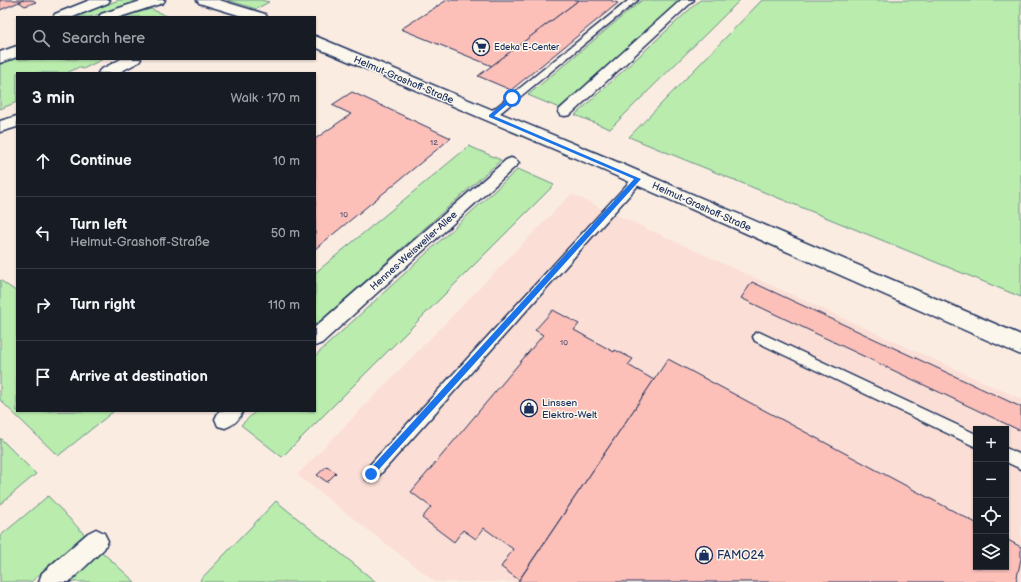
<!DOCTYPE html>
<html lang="en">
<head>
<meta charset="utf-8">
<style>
	body { margin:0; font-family:"Balsamiq Sans",sans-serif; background:#242831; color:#f1f3f6 }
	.controls { position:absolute; right:12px; bottom:12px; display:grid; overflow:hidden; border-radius:0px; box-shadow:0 1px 3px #0004 }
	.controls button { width:36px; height:36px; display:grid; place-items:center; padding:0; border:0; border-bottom:1px solid #363941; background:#171b24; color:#f1f3f6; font:20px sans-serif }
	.stop { position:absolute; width:12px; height:12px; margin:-9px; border:3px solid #1a73e8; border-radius:50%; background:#fff }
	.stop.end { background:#1a73e8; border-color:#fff; box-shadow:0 1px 4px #0008 }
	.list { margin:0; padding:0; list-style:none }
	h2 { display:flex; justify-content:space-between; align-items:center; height:52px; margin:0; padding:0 16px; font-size:17px }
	h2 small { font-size:13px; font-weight:400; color:#9ea1a6 }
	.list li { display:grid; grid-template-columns:26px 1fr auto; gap:12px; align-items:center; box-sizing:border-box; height:72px; padding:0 16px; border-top:1px solid #363941 }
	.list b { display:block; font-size:15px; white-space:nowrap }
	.list p { margin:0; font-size:13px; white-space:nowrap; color:#9ea1a6 }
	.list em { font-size:13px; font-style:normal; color:#9ea1a6 }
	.icon { flex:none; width:22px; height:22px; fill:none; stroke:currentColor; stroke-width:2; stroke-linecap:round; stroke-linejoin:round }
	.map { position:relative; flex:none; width:1021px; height:582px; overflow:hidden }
	.search { position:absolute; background:#171b24; box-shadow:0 1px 3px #0004; left:16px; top:16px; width:300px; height:44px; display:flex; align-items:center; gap:10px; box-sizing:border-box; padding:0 14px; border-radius:0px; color:#9ea1a6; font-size:15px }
	.panel { position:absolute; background:#171b24; box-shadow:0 1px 3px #0004; left:16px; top:72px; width:300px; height:340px; border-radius:0px }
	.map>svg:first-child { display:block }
	.built { fill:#fbdfd6; fill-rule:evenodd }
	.green { fill:#b9ecad; stroke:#6a8e86 }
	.building { fill:#fcc0b9; stroke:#1b2f5e }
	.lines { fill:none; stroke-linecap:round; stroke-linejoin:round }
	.service-casing { stroke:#1b2f5e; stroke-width:3 }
	.pedestrian-casing { stroke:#1b2f5e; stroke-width:3 }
	.minor-casing { stroke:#1b2f5e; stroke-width:3 }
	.service { fill:#fbf7ec; fill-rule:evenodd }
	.pedestrian { fill:#fbf7ec; fill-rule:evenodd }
	.minor { fill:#fbf7ec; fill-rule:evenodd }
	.route { fill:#1a73e8 }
	.labels { text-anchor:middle; stroke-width:3; stroke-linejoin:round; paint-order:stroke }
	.number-label { font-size:8px; fill:#535375 }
	.far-poi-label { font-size:9px; fill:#1b2f5e; stroke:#fbf7ec; text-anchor:start }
	.street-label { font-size:10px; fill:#1b2f5e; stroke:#fbf7ec }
	.poi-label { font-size:10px; fill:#1b2f5e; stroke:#fbf7ec; text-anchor:start }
	.near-poi-label { font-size:12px; fill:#1b2f5e; stroke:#fbf7ec; text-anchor:start }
</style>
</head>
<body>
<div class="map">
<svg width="1021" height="582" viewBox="0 0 1021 582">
	<rect width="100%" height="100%" fill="#fbece2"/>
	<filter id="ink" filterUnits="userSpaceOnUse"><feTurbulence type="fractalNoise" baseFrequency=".025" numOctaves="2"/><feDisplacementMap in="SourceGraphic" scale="8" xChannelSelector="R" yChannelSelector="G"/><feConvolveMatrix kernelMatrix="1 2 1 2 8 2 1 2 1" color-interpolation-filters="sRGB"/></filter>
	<g filter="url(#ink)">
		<path class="built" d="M 571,194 L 1021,399 L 1021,582 L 435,582 L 297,475 ZM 976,429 L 1006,429 L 1006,567 L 976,567 Z"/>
		<g class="green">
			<path d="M 119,0 L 131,0 L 138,3 L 90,17 L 72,17 Z"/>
			<path d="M 227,0 L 261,0 L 269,2 L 256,9 Z"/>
			<path d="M 642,0 L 681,0 L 559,108 L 528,95 Z"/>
			<path d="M 700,0 L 740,0 L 610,129 L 575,115 Z"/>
			<path d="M 762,0 L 1021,0 L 1021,297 L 629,137 Z"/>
			<path d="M 151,9 L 169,17 L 121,17 Z"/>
			<path d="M 17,56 L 17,59 L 103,59 L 83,69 L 79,67 L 67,73 L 17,73 L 17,102 L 0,109 L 0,64 Z"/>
			<path d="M 469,146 L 501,160 L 315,326 L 315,273 Z"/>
			<path d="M 518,169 L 554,185 L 282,457 L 241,425 L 256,411 L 315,411 L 315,356 Z"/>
			<path d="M 0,280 L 17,292 L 17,411 L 114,411 L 58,456 L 0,400 Z"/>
			<path d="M 0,438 L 36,474 L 0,504 Z"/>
			<path d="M 48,496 L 85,535 L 31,582 L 0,582 L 0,536 Z"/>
			<path d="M 276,501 L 376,582 L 202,582 L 200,580 Z"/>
			<path d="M 102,552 L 135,582 L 70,582 Z"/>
		</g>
		<g class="building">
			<path d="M 0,0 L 24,0 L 0,10 Z"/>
			<path d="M 24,0 L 33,0 L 36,2 L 25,6 L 19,2 Z"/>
			<path d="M 447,0 L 579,0 L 492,66 L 401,29 Z"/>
			<path d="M 579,0 L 610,0 L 618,3 L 511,90 L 478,76 Z"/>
			<path d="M 352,92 L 451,138 L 315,249 L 315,139 L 351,114 L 332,105 Z"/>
			<path d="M 752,282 L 1021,407 L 1021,431 L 741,298 Z"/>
			<path d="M 553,310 L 579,324 L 574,330 L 614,352 L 615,350 L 633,359 L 628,365 L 654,380 L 519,580 L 501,567 L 513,549 L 484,528 L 476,539 L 463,530 L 454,542 L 422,518 L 431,507 L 411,492 L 543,335 L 535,330 Z"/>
			<path d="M 668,359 L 976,523 L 976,567 L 1006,567 L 1006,539 L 1021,547 L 1021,559 L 1016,582 L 518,582 Z"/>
			<path d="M 327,466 L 336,473 L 327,482 L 317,475 Z"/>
		</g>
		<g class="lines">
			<g class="service-casing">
				<g id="service">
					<path d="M 629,0 L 638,0 L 494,118 L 488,118 L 486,116 L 488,114 Z"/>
					<path d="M 638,176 L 643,179 L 642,181 L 376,479 L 371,481 L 366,479 L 364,474 L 366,469 L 634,177 Z"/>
					<path d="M 759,332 L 976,434 L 976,447 L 755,341 L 753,337 L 755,333 Z"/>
					<path d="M 1006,448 L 1021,455 L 1021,469 L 1006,462 Z"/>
				</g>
			</g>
			<g class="pedestrian-casing">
				<g id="pedestrian">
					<path d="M 681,0 L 694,0 L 570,115 L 565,116 L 560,115 L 558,112 L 560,109 Z"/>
					<path d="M 511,158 L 516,160 L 519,163 L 516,166 L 322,343 L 315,346 L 315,327 L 506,160 Z"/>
					<path d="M 219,411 L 243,411 C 239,420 234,425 225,428 L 218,426 L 215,419 Z"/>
					<path d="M 96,529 L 104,533 L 108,541 L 104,549 L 69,582 L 39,582 L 42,573 L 88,533 Z"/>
				</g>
			</g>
			<g class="minor-casing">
				<g id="minor">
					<path d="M 90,0 L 110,0 L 108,3 L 73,17 L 53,17 L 55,14 Z"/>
					<path d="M 144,0 L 165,0 L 163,3 L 120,17 L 99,17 L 101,14 Z"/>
					<path d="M 197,0 L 219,0 L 265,14 L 267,17 L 245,17 L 199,3 Z"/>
					<path d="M 315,36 L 603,156 L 1021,335 L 1021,355 L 589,164 L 315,47 Z"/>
					<path d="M 17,46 L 17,57 L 0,63 L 0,52 Z"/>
					<path d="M 121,59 L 141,59 L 139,62 L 118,73 L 98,73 L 100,70 Z"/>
					<path d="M 17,116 L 17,127 L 0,132 L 0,121 Z"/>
				</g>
			</g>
			<use href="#service" class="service"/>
			<use href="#pedestrian" class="pedestrian"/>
			<use href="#minor" class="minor"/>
		</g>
	</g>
	<path class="route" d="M 511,97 L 515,98 L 494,116 L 641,179 L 373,476 L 371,477 L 368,476 L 368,471 L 634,179 L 489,117 L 489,115 Z"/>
	<defs>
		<g id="supermarket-ring" transform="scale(0.9)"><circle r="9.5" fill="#fbf7ec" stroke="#1b2f5e" stroke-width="1.5"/><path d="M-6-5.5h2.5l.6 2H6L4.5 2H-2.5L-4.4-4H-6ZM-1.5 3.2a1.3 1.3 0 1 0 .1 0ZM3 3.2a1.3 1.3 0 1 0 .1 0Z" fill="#1b2f5e"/></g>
		<g id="shop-ring" transform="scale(0.9)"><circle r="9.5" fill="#fbf7ec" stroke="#1b2f5e" stroke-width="1.5"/><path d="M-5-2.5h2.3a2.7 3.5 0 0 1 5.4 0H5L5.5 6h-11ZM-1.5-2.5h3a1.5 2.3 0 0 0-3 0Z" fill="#1b2f5e"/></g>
	</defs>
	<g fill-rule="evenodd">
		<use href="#supermarket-ring" x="481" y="47"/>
		<use href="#shop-ring" x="529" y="408"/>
		<use href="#shop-ring" x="704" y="555"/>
	</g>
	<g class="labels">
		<g class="number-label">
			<text x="434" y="145">12</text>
			<text x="344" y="217">10</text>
			<text x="564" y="345">10</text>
		</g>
		<g class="far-poi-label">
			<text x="494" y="50">Edeka E-Center</text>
		</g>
		<g class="street-label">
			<text transform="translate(404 79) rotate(23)" y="4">Helmut-Grashoff-Straße</text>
			<text transform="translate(702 206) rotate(24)" y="4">Helmut-Grashoff-Straße</text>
			<text transform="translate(413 250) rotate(-42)" y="4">Hennes-Weisweiler-Allee</text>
		</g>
		<g class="poi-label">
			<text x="542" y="406">Linssen<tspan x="542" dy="12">Elektro-Welt</tspan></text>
		</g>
		<g class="near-poi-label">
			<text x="717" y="559">FAMO24</text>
		</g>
	</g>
</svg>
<div class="controls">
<button>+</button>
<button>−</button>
<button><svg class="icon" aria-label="locate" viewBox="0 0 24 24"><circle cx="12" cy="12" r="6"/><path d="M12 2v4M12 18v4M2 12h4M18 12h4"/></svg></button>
<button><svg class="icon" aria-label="layers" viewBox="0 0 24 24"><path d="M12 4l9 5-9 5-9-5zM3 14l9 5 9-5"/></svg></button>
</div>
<div class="stop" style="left:512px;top:98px"></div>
<div class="stop end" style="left:371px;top:474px"></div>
<div class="search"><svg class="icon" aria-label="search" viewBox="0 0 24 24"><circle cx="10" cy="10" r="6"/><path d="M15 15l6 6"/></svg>Search here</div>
<section class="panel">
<h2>3 min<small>Walk · 170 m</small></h2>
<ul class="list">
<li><svg class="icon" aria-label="ahead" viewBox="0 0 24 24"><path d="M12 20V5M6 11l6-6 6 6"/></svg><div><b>Continue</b></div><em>10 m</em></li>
<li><svg class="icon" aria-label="left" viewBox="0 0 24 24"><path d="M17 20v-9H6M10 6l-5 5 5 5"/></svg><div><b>Turn left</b><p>Helmut-Grashoff-Straße</p></div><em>50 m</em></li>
<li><svg class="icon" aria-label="right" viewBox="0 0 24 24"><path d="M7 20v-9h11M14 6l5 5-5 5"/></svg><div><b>Turn right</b></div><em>110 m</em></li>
<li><svg class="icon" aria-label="arrive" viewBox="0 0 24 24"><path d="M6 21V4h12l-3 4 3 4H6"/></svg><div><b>Arrive at destination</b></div></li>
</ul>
</section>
</div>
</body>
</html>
